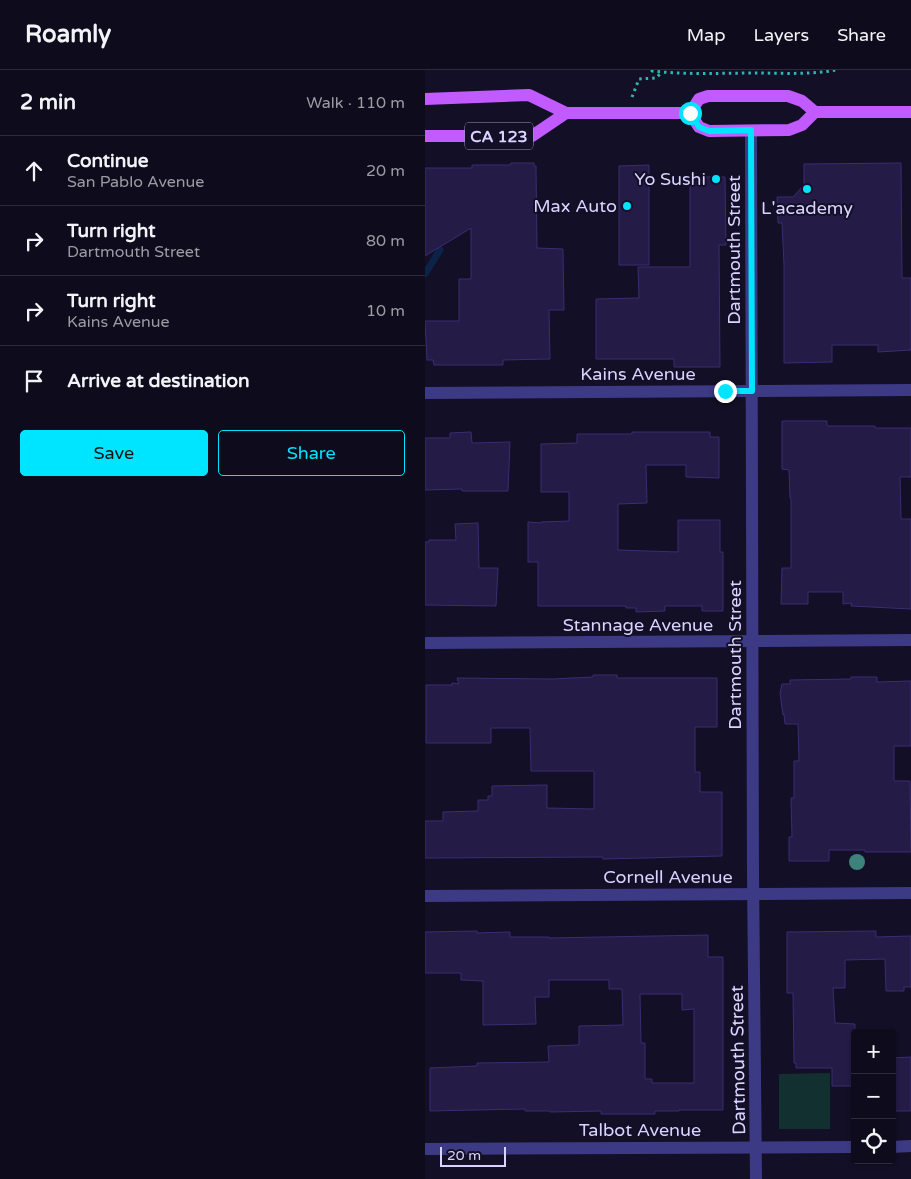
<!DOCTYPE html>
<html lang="en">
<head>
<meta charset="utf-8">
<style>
	body { margin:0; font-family:"Varela Round",sans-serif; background:#1c1929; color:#f1f3f6 }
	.controls { position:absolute; right:15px; bottom:15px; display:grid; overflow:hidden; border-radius:5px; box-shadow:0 1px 4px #0004 }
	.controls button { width:45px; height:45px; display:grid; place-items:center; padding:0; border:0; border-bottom:1px solid #2e2b3b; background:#0e0b1c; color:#f1f3f6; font:25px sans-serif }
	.scale { position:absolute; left:15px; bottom:12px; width:66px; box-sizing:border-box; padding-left:5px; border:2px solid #d9d4ff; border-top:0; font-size:14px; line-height:18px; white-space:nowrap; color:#d9d4ff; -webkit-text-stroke:4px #130f26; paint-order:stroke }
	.stop { position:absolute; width:15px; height:15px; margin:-11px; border:4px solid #00e5ff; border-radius:50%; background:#fff }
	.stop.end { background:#00e5ff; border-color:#fff; box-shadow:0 1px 5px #0008 }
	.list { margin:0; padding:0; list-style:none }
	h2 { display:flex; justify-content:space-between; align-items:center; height:65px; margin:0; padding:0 20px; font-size:21px }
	h2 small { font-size:16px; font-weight:400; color:#9b9ba3 }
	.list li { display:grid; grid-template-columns:32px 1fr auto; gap:15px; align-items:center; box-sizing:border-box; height:70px; padding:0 20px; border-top:1px solid #2e2b3b }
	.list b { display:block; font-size:19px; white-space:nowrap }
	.list p { margin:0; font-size:16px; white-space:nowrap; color:#9b9ba3 }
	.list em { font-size:16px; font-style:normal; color:#9b9ba3 }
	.actions { display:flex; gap:10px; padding:15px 20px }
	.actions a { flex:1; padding:11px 0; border:1px solid #00e5ff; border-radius:5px; text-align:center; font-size:18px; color:#00e5ff }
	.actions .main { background:#00e5ff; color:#111 }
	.icon { flex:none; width:28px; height:28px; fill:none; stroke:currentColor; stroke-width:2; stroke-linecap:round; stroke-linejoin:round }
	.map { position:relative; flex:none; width:486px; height:1109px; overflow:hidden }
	header { display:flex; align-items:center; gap:30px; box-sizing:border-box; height:70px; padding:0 25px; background:#0e0b1c; border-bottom:1px solid #2e2b3b }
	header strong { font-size:24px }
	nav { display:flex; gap:28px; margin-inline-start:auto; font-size:18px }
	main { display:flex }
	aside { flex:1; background:#0e0b1c }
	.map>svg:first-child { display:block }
	.green { fill:#12302f }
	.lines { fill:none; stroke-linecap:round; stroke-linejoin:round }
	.stream { stroke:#0c2248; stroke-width:7 }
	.building { fill:#241b47; stroke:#3b2d73; fill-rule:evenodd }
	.path { stroke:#2fb8b0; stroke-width:3; stroke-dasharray:2.5 4; stroke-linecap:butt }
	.minor { stroke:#3d3a85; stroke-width:12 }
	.primary { stroke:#c25bff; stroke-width:12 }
	.tree { fill:#3d827b }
	.route { stroke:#00e5ff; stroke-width:6 }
	.poi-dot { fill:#00e5ff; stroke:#130f26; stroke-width:2 }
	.labels { text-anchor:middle; stroke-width:4; stroke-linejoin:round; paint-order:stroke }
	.shield { fill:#130f26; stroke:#9e99be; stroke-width:1 }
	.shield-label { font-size:16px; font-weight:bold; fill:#d9d4ff }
	.poi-label { font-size:18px; fill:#d9d4ff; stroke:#130f26; text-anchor:end }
	.street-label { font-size:18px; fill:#d9d4ff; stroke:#130f26 }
</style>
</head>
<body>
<header>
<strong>Roamly</strong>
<nav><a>Map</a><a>Layers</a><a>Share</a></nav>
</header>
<main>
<aside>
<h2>2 min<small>Walk · 110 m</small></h2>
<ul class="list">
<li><svg class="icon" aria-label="ahead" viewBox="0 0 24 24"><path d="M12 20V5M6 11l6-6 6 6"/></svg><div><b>Continue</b><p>San Pablo Avenue</p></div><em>20 m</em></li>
<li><svg class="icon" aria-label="right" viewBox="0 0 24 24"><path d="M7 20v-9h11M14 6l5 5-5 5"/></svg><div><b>Turn right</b><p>Dartmouth Street</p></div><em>80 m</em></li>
<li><svg class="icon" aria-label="right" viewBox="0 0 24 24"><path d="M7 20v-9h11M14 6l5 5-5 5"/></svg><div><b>Turn right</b><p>Kains Avenue</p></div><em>10 m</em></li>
<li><svg class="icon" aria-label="arrive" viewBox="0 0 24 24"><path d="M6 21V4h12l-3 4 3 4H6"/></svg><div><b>Arrive at destination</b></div></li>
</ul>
<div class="actions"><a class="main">Save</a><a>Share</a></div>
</aside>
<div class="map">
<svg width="486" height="1109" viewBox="0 0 486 1109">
	<rect width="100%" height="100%" fill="#130f26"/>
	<path class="green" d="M 405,1003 L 405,1059 L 354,1059 L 354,1004 Z"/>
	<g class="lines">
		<path class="stream" d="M 0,204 L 15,180"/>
	</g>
	<g class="building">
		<path d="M 86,93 L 109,93 L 109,96 L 111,96 L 112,178 L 138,179 L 139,240 L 124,240 L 125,289 L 78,290 L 78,295 L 9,295 L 8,290 L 2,290 L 0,251 L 34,251 L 34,209 L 46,209 L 46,158 L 0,186 L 0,98 L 47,98 L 47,95 L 85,95 Z"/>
		<path d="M 476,93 L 477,208 L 486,208 L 486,280 L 453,282 L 453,275 L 407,275 L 407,292 L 359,293 L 359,195 L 357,153 L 353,153 L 352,127 L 368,127 L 379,115 L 379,94 Z"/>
		<path d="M 224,95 L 224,195 L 194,195 L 194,96 Z"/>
		<path d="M 265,107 L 300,107 L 301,175 L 294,175 L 295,297 L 249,297 L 249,289 L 171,289 L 171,229 L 214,228 L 213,197 L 265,197 Z"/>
		<path d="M 357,351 L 402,351 L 402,356 L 450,356 L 450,358 L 486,358 L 486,407 L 475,407 L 476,449 L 486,449 L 486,539 L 426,536 L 427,533 L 418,534 L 418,522 L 383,522 L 383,534 L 356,534 L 357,498 L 366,498 L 366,429 L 365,428 L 364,400 L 357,399 Z"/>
		<path d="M 46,362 L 47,373 L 85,372 L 83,421 L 37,421 L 37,419 L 0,420 L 0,368 L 25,368 L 25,363 Z"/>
		<path d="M 207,362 L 285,362 L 285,367 L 294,367 L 294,408 L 261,407 L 261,395 L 221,395 L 222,433 L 193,434 L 193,480 L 253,482 L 253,450 L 295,450 L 295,482 L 298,482 L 298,541 L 277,541 L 277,536 L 240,536 L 240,541 L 211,542 L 211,538 L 201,538 L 201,536 L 113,536 L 113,492 L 103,492 L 103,452 L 116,453 L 116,452 L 144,451 L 144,422 L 116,422 L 116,374 L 152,373 L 152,364 L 207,364 Z"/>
		<path d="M 53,453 L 54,498 L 73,498 L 71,536 L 0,535 L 0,472 L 4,472 L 4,470 L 31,470 L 30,454 Z"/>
		<path d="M 168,605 L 192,605 L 192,608 L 292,608 L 292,657 L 270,657 L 270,702 L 275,702 L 275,722 L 297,722 L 297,786 L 178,789 L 178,787 L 0,788 L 0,751 L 18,751 L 18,742 L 53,741 L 53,730 L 63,730 L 63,726 L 67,726 L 67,716 L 122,715 L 122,738 L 169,739 L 169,701 L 106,701 L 105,658 L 66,658 L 66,673 L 1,673 L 1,615 L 27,615 L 27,613 L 34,614 L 32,608 L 127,609 L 168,607 Z"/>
		<path d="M 426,607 L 452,607 L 452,612 L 486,611 L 486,676 L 469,676 L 469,711 L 485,711 L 486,782 L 440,782 L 440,780 L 404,780 L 404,791 L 364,791 L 364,767 L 367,767 L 366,728 L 369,728 L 369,691 L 374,691 L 373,654 L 360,654 L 359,644 L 358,645 L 355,623 L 357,614 L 365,614 L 365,610 L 426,609 Z"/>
		<path d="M 52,861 L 52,863 L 85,862 L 85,867 L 124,867 L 124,868 L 283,865 L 283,887 L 298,887 L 298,1040 L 254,1040 L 254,1041 L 230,1041 L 230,1044 L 176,1044 L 176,1041 L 125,1042 L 125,1041 L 100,1041 L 100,1039 L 5,1041 L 5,998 L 52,996 L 52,993 L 124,992 L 123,976 L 154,975 L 154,956 L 198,955 L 197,919 L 184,919 L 184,910 L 124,910 L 124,927 L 110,927 L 111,954 L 58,955 L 58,911 L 36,910 L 36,903 L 0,903 L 0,862 ZM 215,924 L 257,924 L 257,940 L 269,939 L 269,1013 L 227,1013 L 227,1009 L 220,1009 L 220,973 L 216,973 Z"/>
		<path d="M 451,861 L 451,867 L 486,866 L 486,917 L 479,917 L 479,921 L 461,921 L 460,889 L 420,890 L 420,918 L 408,918 L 410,953 L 430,954 L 430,1016 L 407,1016 L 407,998 L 371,998 L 371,993 L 369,993 L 368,923 L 362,923 L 362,862 Z"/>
		<path d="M 486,987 L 486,1041 L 467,1041 L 467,988 Z"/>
	</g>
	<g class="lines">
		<g class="path">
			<path d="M 227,0 L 227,1 C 262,5 296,3 331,3 C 357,3 385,5 411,0"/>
			<path d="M 207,27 L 214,9 L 231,8 L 236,3"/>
		</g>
		<g class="minor">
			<path d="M 326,61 L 328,804 L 331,1109"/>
			<path d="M 0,323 L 486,320"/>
			<path d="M 0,573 L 486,570"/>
			<path d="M 0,826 L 486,823"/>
			<path d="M 467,1077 L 486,1076"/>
			<path d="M 0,1079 L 430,1077"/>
		</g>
		<g class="primary">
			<path d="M 0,29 L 104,25 L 141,43 L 265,43"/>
			<path d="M 265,43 L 274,29 L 283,26 L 363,26 L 377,31 L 390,42 L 486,42"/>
			<path d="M 265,43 L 274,57 L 284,61 L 364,60 L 377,55 L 390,42"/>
			<path d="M 0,66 L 107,66 L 141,43"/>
		</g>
	</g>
	<circle class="tree" cx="432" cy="792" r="8"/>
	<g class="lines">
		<path class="route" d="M 265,43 L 274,57 L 284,61 L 326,60 L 327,321 L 300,321"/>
	</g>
	<g class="poi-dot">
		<circle cx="291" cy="109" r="5"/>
		<circle cx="382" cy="119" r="5"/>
		<circle cx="202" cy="136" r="5"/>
	</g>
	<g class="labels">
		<rect class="shield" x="40" y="52.5" width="68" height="27" rx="4"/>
		<g class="shield-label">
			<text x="74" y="72">CA 123</text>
		</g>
		<g class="poi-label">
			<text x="281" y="115">Yo Sushi</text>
			<text x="192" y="142">Max Auto</text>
			<text x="382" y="144" text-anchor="middle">L'academy</text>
		</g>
		<g class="street-label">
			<text transform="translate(309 180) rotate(-90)" y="6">Dartmouth Street</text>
			<text x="213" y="310">Kains Avenue</text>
			<text x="213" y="561">Stannage Avenue</text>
			<text transform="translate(310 585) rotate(-90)" y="6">Dartmouth Street</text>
			<text x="243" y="813">Cornell Avenue</text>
			<text transform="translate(313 990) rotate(-91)" y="6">Dartmouth Street</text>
			<text x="215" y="1066">Talbot Avenue</text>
		</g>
	</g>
</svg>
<div class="controls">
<button>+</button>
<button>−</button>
<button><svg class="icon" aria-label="locate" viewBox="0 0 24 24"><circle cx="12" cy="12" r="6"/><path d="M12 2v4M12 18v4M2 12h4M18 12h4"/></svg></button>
</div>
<div class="scale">20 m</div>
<div class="stop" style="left:265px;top:43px"></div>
<div class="stop end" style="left:300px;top:321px"></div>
</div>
</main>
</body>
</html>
